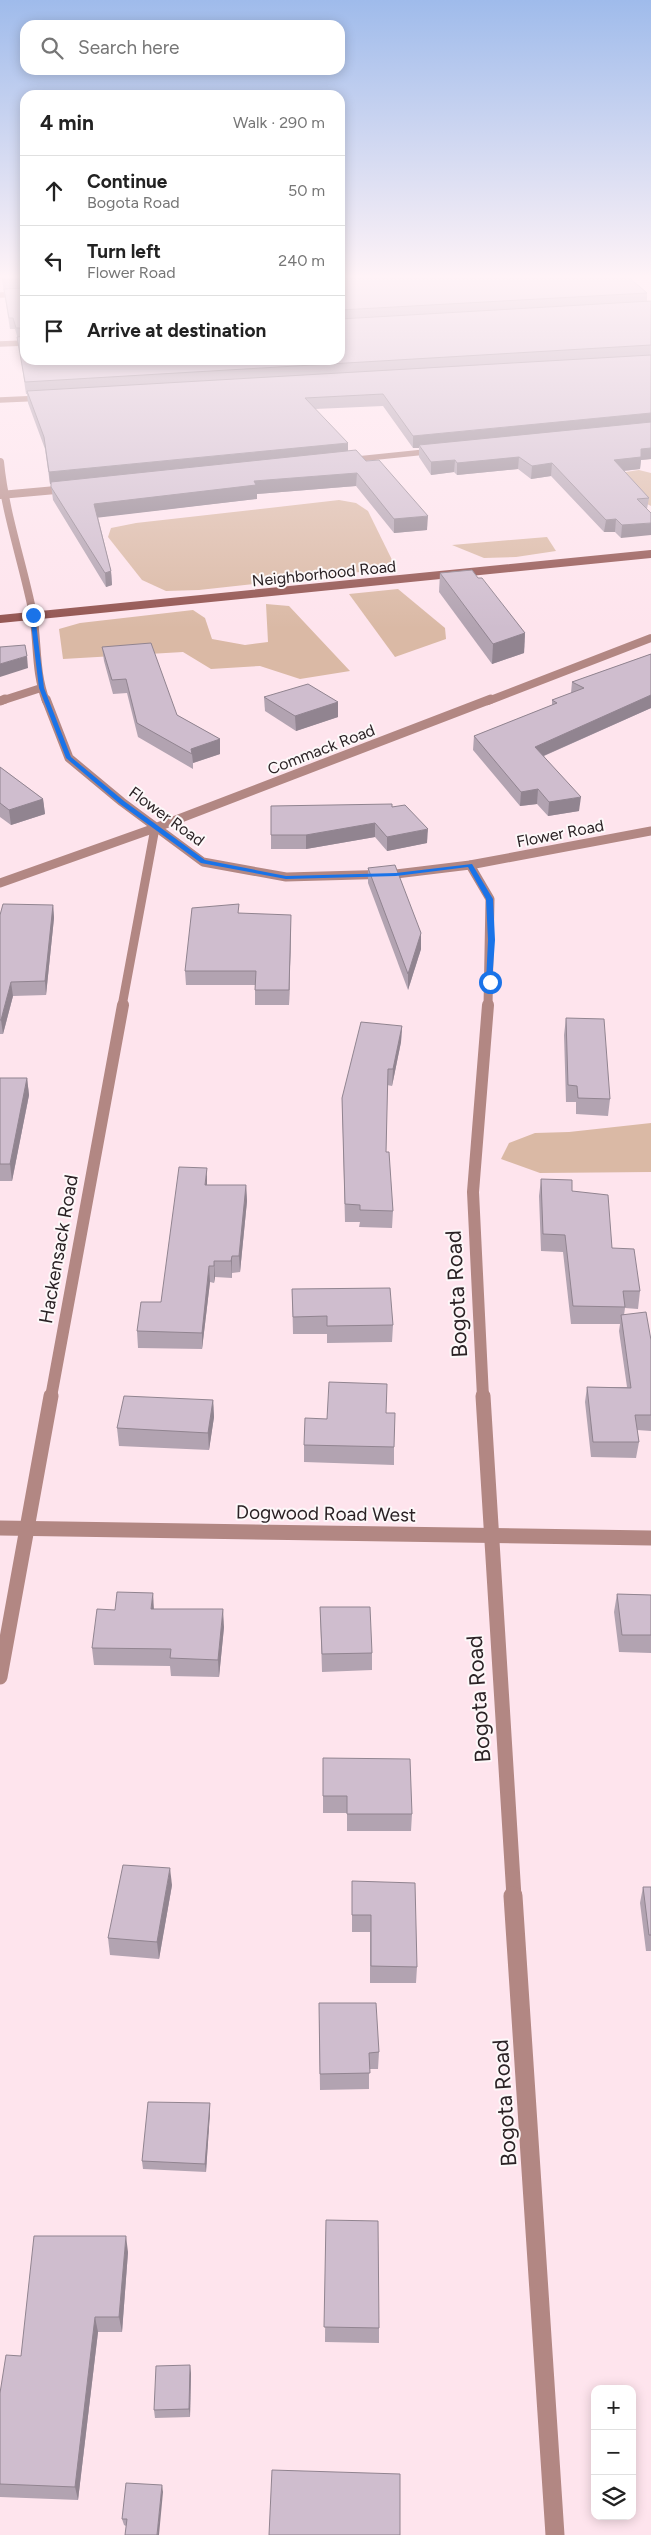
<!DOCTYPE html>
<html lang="en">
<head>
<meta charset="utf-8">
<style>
	body { margin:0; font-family:Figtree,sans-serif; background:#f6f6f6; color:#222 }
	.controls { position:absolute; right:15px; bottom:15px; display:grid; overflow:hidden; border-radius:10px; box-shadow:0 2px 12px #0003 }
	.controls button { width:45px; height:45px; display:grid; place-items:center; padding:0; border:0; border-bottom:1px solid #e0e0e0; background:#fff; color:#222; font:25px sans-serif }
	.stop { position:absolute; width:15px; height:15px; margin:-11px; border:4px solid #1a73e8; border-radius:50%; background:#fff }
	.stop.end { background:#1a73e8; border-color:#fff; box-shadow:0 1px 5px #0008 }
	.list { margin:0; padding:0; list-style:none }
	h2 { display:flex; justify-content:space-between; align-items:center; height:65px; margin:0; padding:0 20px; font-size:21px }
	h2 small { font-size:16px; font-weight:400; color:#767676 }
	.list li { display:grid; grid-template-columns:32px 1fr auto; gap:15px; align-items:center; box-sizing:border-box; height:70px; padding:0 20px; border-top:1px solid #e0e0e0 }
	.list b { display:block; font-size:19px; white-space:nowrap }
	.list p { margin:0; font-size:16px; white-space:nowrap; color:#767676 }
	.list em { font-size:16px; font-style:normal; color:#767676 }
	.icon { flex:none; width:28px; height:28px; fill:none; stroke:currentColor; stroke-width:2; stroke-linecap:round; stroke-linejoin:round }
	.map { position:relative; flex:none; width:651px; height:2535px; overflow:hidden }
	.search { position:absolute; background:#fff; box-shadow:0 2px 12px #0003; left:20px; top:20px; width:325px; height:55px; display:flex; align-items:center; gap:12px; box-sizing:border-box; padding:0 18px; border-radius:15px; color:#767676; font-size:19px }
	.panel { position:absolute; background:#fff; box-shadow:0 2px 12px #0003; left:20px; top:90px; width:325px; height:275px; border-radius:15px }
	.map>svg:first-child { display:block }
	.green { fill:#dab9a5 }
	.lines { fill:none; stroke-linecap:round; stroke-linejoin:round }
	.minor-far5 { stroke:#b28783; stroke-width:5.5 }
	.minor-far4 { stroke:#b28783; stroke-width:8 }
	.minor-far3 { stroke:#b28783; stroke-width:9 }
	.minor-far2 { stroke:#b28783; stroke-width:12 }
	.minor-far1 { stroke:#b28783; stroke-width:15 }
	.minor { stroke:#b28783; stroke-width:19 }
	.secondary { stroke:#935551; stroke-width:8 }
	.wall { fill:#b2a3b1 }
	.shaded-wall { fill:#918490 }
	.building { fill:#cfbdce; stroke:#918490 }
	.route { fill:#1a73e8 }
	.labels { text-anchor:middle; stroke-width:4; stroke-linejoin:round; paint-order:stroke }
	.far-street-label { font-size:16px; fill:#2b2225; stroke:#fdf8f9 }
	.street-label { font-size:19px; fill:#2b2225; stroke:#fdf8f9 }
	.near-street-label { font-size:22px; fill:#2b2225; stroke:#fdf8f9 }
</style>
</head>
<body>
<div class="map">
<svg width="651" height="2535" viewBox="0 0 651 2535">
	<rect width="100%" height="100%" fill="#fee4ed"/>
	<g class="green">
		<path d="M 639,470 L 651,473 L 651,506 L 593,477 Z"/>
		<path d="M 339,500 L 356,503 L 368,511 L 396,568 L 199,590 L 166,591 L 142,580 L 108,537 L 111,528 L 136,523 Z"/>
		<path d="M 547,537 L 556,551 L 516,557 L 484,558 L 452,545 Z"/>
		<path d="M 398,589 L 445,628 L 446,639 L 395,657 L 349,594 Z"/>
		<path d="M 266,604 L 289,606 L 350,671 L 300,679 L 260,666 L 211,669 L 183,652 L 63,659 L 59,629 L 80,623 L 193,610 L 205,618 L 212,639 L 245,645 L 268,642 Z"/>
		<path d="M 651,1123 L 651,1172 L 540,1173 L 501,1159 L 509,1143 L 535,1133 L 569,1132 Z"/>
	</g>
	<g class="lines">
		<g class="minor-far5">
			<path d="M 0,295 L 25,294"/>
			<path d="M 0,344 L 25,343"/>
			<path d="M 0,400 L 45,398"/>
			<path d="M 348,460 L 435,451"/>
		</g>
		<g class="minor-far4">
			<path d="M 0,462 C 5,514 23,563 33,614 C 38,643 35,673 46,701"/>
			<path d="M 0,495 L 67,489"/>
			<path d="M 1,701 L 41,688"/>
			<path d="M 488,701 L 651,638"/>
		</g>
		<g class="minor-far3">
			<path d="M 46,699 L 69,758 L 122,802 L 203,862 L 286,877 L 396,874 L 470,865 L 651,831"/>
			<path d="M 0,701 L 5,699"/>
			<path d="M 470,865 L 490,899 L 488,1006"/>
			<path d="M 0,883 L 155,828 L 491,699"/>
			<path d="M 122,1006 L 155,828"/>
		</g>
		<g class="minor-far2">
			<path d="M 51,1397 L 123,1005"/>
			<path d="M 483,1397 L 473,1192 L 488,1005"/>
		</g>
		<g class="minor-far1">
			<path d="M 483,1396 L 514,1897"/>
			<path d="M 0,1528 L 651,1538"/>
			<path d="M 0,1677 L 51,1396"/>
		</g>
		<path class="minor" d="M 513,1896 L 555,2535"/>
		<path class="secondary" d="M 0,619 L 651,554"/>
	</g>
	<g class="wall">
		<path d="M 1,274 L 25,274 L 25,360 L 340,360 L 340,274 L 647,293 L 647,301 L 651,301 L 651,459 L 641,460 L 640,469 L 624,471 L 649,498 L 647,509 L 621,538 L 615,532 L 604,532 L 551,476 L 531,479 L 518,469 L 457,475 L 454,472 L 431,475 L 419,457 L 419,448 L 413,448 L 383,406 L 315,409 L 348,451 L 427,530 L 394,533 L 356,486 L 257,494 L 257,499 L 98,517 L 111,571 L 112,585 L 106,587 L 53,500 L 51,484 L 50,484 L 45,449 L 28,403 L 27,394 L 26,394 L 18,339 L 15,329 L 10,329 Z"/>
		<path d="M 440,573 L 478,578 L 525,633 L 524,653 L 492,664 L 439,592 Z"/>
		<path d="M 102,647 L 177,715 L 220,739 L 220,754 L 193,763 L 193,769 L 138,737 L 127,693 L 113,694 L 104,661 Z"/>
		<path d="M 651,654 L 651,708 L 544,756 L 579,811 L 548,816 L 537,804 L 520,806 L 473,750 L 474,736 L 552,705 L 552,700 L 571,693 L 572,682 Z"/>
		<path d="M 264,697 L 338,702 L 338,717 L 296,731 L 265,711 Z"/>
		<path d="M 0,767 L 43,799 L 45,814 L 11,825 L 0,817 Z"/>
		<path d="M 392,807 L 427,843 L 387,851 L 375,837 L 306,849 L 271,849 L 271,835 Z"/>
		<path d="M 368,868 L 421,933 L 421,949 L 408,990 L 368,883 Z"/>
		<path d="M 53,905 L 54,918 L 46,995 L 13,996 L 3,1034 L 0,1034 L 0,915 Z"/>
		<path d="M 239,913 L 291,929 L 289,1005 L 255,1005 L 255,985 L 186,985 L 185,971 Z"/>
		<path d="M 566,1018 L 610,1099 L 608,1116 L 576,1114 L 576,1102 L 566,1102 L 564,1035 Z"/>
		<path d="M 402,1026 L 401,1042 L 392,1086 L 387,1085 L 386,1152 L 393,1211 L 392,1228 L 359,1227 L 360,1222 L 345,1222 L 342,1098 Z"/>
		<path d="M 0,1078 L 27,1078 L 29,1095 L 12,1181 L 0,1181 Z"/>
		<path d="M 541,1179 L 572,1191 L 612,1248 L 640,1291 L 638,1309 L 625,1308 L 624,1315 L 651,1340 L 651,1431 L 637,1430 L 639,1442 L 636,1458 L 591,1457 L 585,1402 L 587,1387 L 627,1387 L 619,1331 L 620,1324 L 571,1324 L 563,1252 L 541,1251 L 539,1196 Z"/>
		<path d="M 207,1185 L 246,1185 L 247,1201 L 240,1272 L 232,1273 L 232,1278 L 215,1277 L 214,1283 L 210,1282 L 202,1349 L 138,1348 L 137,1331 L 161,1302 Z"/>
		<path d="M 292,1289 L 393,1325 L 392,1342 L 327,1343 L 327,1334 L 293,1334 Z"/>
		<path d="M 213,1400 L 214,1417 L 209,1450 L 119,1446 L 117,1428 Z"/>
		<path d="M 327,1419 L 394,1447 L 394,1465 L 304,1462 L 304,1445 Z"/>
		<path d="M 617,1594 L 651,1595 L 651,1653 L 619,1652 L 614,1612 Z"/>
		<path d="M 320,1607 L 372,1653 L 372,1670 L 322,1672 Z"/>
		<path d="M 115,1610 L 224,1627 L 219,1677 L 171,1676 L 170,1666 L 94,1665 L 92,1648 Z"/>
		<path d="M 323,1758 L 412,1814 L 411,1831 L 347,1831 L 347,1813 L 323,1813 Z"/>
		<path d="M 352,1881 L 417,1967 L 416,1983 L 370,1983 L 370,1932 L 352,1932 Z"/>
		<path d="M 172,1885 L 159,1959 L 110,1955 L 108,1938 Z"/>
		<path d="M 643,1887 L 651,1887 L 651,1951 L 646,1951 L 640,1903 Z"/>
		<path d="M 319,2020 L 379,2052 L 378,2069 L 369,2069 L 369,2089 L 320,2090 Z"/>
		<path d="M 210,2112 L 206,2172 L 143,2169 L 142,2161 Z"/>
		<path d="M 326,2220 L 379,2328 L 379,2343 L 325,2342 Z"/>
		<path d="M 128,2252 L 122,2332 L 98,2332 L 78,2500 L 0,2497 L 0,2393 L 21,2356 Z"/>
		<path d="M 191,2373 L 190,2417 L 155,2418 L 154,2410 Z"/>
		<path d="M 163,2492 L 126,2526 L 124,2525 L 122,2519 Z"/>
	</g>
	<g class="shaded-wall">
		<path d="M 651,413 L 651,425 L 419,445 L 419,448 L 413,448 L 413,436 Z"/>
		<path d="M 348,443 L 348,455 L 50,484 L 49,472 Z"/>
		<path d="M 651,448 L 651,459 L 641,460 L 640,469 L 612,472 L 614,460 L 641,449 Z"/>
		<path d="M 519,457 L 518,469 L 457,475 L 457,463 Z"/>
		<path d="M 455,460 L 454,472 L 431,475 L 431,462 Z"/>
		<path d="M 552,463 L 551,476 L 531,479 L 532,466 Z"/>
		<path d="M 357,473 L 356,486 L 257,494 L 257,499 L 95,518 L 94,504 L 254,481 Z"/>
		<path d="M 428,516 L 427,530 L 394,533 L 394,519 Z"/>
		<path d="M 616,519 L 615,532 L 604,532 L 606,520 Z"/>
		<path d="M 651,523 L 651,535 L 621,538 L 622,525 Z"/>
		<path d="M 111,571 L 112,585 L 106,587 L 105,573 Z"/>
		<path d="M 525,633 L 524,653 L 492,664 L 493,644 Z"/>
		<path d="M 27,656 L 28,668 L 0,677 L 0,664 Z"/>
		<path d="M 651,695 L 651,708 L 534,760 L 535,747 Z"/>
		<path d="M 338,702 L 338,717 L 296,731 L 295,716 Z"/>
		<path d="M 220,739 L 220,754 L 193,763 L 192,754 L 191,749 Z"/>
		<path d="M 538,789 L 537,804 L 520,806 L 521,792 Z"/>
		<path d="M 581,797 L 579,811 L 548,816 L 549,802 Z"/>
		<path d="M 43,799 L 45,814 L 11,825 L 9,810 Z"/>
		<path d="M 375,823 L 375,837 L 306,849 L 306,835 Z"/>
		<path d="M 428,829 L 427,843 L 387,851 L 387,837 Z"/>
		<path d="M 53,905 L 54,918 L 46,995 L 45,981 Z"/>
		<path d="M 291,915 L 291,929 L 289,1005 L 289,990 Z"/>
		<path d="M 421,933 L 421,949 L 408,990 L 408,974 Z"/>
		<path d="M 11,982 L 13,996 L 3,1034 L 1,1020 Z"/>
		<path d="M 402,1026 L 401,1042 L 392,1086 L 393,1069 Z"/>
		<path d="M 27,1078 L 29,1095 L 12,1181 L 10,1164 Z"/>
		<path d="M 207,1168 L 207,1184 L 205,1202 L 205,1185 Z"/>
		<path d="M 246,1185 L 247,1201 L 240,1272 L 239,1256 Z"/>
		<path d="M 232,1256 L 232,1278 L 231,1261 Z"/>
		<path d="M 214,1261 L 215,1277 L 214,1283 Z"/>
		<path d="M 209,1266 L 210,1282 L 202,1349 L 202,1333 Z"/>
		<path d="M 213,1400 L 214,1417 L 209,1450 L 208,1433 Z"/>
		<path d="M 153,1593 L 154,1610 L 151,1609 Z"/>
		<path d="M 223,1609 L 224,1627 L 219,1677 L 218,1660 Z"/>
		<path d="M 170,1868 L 172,1885 L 159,1959 L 157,1942 Z"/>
		<path d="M 210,2103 L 210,2112 L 206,2172 L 205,2164 Z"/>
		<path d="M 126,2236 L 128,2252 L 122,2332 L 119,2317 Z"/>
		<path d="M 95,2317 L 98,2332 L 78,2500 L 75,2487 Z"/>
		<path d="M 190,2365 L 191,2373 L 190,2417 L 189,2409 Z"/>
		<path d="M 162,2485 L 163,2492 L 159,2535 L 157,2535 Z"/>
	</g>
	<g class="building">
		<path d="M 1,274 L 25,274 L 25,280 L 3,280 Z"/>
		<path d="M 340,274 L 625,274 L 647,293 L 340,310 Z"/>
		<path d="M 25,288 L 25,328 L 16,328 L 13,318 L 9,318 L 4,289 Z"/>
		<path d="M 651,301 L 651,345 L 25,382 L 17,337 L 25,336 L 25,360 L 340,360 L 340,319 Z"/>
		<path d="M 651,355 L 651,413 L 413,436 L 383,394 L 305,398 L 348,443 L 49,472 L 44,437 L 27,391 Z"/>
		<path d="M 651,422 L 651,448 L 641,449 L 641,457 L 614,460 L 649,498 L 637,499 L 651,513 L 651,523 L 622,525 L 616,519 L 606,520 L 552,463 L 532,466 L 519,457 L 457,463 L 455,460 L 431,462 L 419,445 Z"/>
		<path d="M 356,450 L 366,461 L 379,460 L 428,516 L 394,519 L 357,473 L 254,481 L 256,485 L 94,504 L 111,571 L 105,573 L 51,487 L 51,482 Z"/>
		<path d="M 472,570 L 478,578 L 482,578 L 525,633 L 493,644 L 440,573 Z"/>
		<path d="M 151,643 L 177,715 L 220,739 L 191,749 L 192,754 L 137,723 L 126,679 L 112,680 L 102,647 Z"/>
		<path d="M 25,645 L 27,656 L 0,664 L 0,647 Z"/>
		<path d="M 651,654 L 651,695 L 535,747 L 581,797 L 549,802 L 538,789 L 521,792 L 474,736 L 557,703 L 552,700 L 584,688 L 572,682 Z"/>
		<path d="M 308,684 L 338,702 L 295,716 L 264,697 Z"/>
		<path d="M 0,767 L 43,799 L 9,810 L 0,803 Z"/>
		<path d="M 392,804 L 392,807 L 405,805 L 428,829 L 387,837 L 375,823 L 306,835 L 271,835 L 271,806 Z"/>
		<path d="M 395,865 L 421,933 L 408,974 L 368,868 Z"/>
		<path d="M 3,904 L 53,905 L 45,981 L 11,982 L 1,1020 L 0,1020 L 0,915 Z"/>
		<path d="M 239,904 L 238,913 L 291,915 L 289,990 L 255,990 L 256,971 L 185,971 L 192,908 Z"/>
		<path d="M 566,1018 L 604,1019 L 610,1099 L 578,1098 L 577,1086 L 568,1085 Z"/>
		<path d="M 361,1022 L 402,1026 L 393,1069 L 388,1069 L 386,1152 L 389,1152 L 393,1211 L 360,1210 L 360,1205 L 345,1204 L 342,1098 Z"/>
		<path d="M 0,1078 L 27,1078 L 10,1164 L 0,1164 Z"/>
		<path d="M 179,1167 L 207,1168 L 205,1185 L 246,1185 L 239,1256 L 232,1256 L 231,1261 L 214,1261 L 214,1266 L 209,1266 L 202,1333 L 137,1331 L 141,1302 L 161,1302 Z"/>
		<path d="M 541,1179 L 572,1180 L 572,1191 L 608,1195 L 612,1248 L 634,1249 L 640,1291 L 623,1291 L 625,1307 L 573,1306 L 565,1235 L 543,1234 Z"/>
		<path d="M 390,1288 L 393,1325 L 327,1326 L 327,1316 L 293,1317 L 292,1289 Z"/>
		<path d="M 646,1312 L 651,1340 L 651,1415 L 635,1415 L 639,1442 L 593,1442 L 587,1387 L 631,1388 L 621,1315 Z"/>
		<path d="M 329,1382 L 387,1384 L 386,1413 L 395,1413 L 394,1447 L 304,1445 L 305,1418 L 327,1419 Z"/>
		<path d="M 124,1396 L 213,1400 L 208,1433 L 117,1428 Z"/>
		<path d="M 117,1592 L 153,1593 L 151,1609 L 223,1609 L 218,1660 L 170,1658 L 171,1649 L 92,1648 L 97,1609 L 115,1610 Z"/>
		<path d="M 617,1594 L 651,1595 L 651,1635 L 622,1635 Z"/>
		<path d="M 320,1607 L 370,1607 L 372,1653 L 322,1654 Z"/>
		<path d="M 323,1758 L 410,1759 L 412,1814 L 347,1814 L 347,1796 L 323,1796 Z"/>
		<path d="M 123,1865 L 170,1868 L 157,1942 L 108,1938 Z"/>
		<path d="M 352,1881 L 415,1883 L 417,1967 L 371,1966 L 371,1915 L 352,1915 Z"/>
		<path d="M 643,1887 L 651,1887 L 651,1935 L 649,1935 Z"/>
		<path d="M 319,2003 L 376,2003 L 379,2052 L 369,2053 L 370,2073 L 320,2074 Z"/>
		<path d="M 148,2102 L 210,2103 L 205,2164 L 142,2161 Z"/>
		<path d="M 326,2220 L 378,2221 L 379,2328 L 324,2327 Z"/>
		<path d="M 34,2236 L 126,2236 L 119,2317 L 95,2317 L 75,2487 L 0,2484 L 0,2393 L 6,2355 L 21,2356 Z"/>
		<path d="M 190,2365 L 189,2409 L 154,2410 L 156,2366 Z"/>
		<path d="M 272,2470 L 400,2474 L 400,2535 L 269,2535 Z"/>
		<path d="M 126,2483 L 162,2485 L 157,2535 L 125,2535 L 127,2519 L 122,2519 Z"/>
	</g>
	<linearGradient id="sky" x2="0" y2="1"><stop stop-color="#9fbbeb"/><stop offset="0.44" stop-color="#fff3f7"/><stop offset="1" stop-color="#fff3f7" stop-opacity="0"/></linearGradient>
	<rect width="651" height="629" fill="url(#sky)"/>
	<path class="route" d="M 33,614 L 35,615 L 44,688 L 71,757 L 124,801 L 205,860 L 286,876 L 396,873 L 472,864 L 493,899 L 495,940 L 492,983 L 486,982 L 488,940 L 486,899 L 468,867 L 396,876 L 286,879 L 201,863 L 120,804 L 66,758 L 39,688 L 30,615 Z"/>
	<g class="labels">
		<g class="far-street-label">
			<text transform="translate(324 573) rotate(-6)" y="6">Neighborhood Road</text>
			<text transform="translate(321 749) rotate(-21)" y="6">Commack Road</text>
			<text transform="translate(167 816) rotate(36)" y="6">Flower Road</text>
			<text transform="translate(560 833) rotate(-11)" y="6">Flower Road</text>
		</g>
		<g class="street-label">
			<text transform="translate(58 1249) rotate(-80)" y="7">Hackensack Road</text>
			<text transform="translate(326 1513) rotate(1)" y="7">Dogwood Road West</text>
		</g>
		<g class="near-street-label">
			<text transform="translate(456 1294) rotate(-93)" y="8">Bogota Road</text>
			<text transform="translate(478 1699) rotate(-94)" y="8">Bogota Road</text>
			<text transform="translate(504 2103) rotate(-94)" y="8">Bogota Road</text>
		</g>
	</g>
</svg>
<div class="controls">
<button>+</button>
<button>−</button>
<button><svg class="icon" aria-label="layers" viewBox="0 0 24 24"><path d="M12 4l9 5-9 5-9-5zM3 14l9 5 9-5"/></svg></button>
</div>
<div class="stop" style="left:490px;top:982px"></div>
<div class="stop end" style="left:33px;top:615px"></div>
<div class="search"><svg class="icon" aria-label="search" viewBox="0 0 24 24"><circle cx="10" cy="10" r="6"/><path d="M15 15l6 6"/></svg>Search here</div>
<section class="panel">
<h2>4 min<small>Walk · 290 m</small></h2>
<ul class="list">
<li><svg class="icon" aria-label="ahead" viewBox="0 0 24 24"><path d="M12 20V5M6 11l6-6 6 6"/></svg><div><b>Continue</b><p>Bogota Road</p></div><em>50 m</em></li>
<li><svg class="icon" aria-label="left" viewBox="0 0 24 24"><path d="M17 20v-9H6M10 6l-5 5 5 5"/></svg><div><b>Turn left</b><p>Flower Road</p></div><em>240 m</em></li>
<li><svg class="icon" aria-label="arrive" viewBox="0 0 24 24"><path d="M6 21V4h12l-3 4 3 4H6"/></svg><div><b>Arrive at destination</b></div></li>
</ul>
</section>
</div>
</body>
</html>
